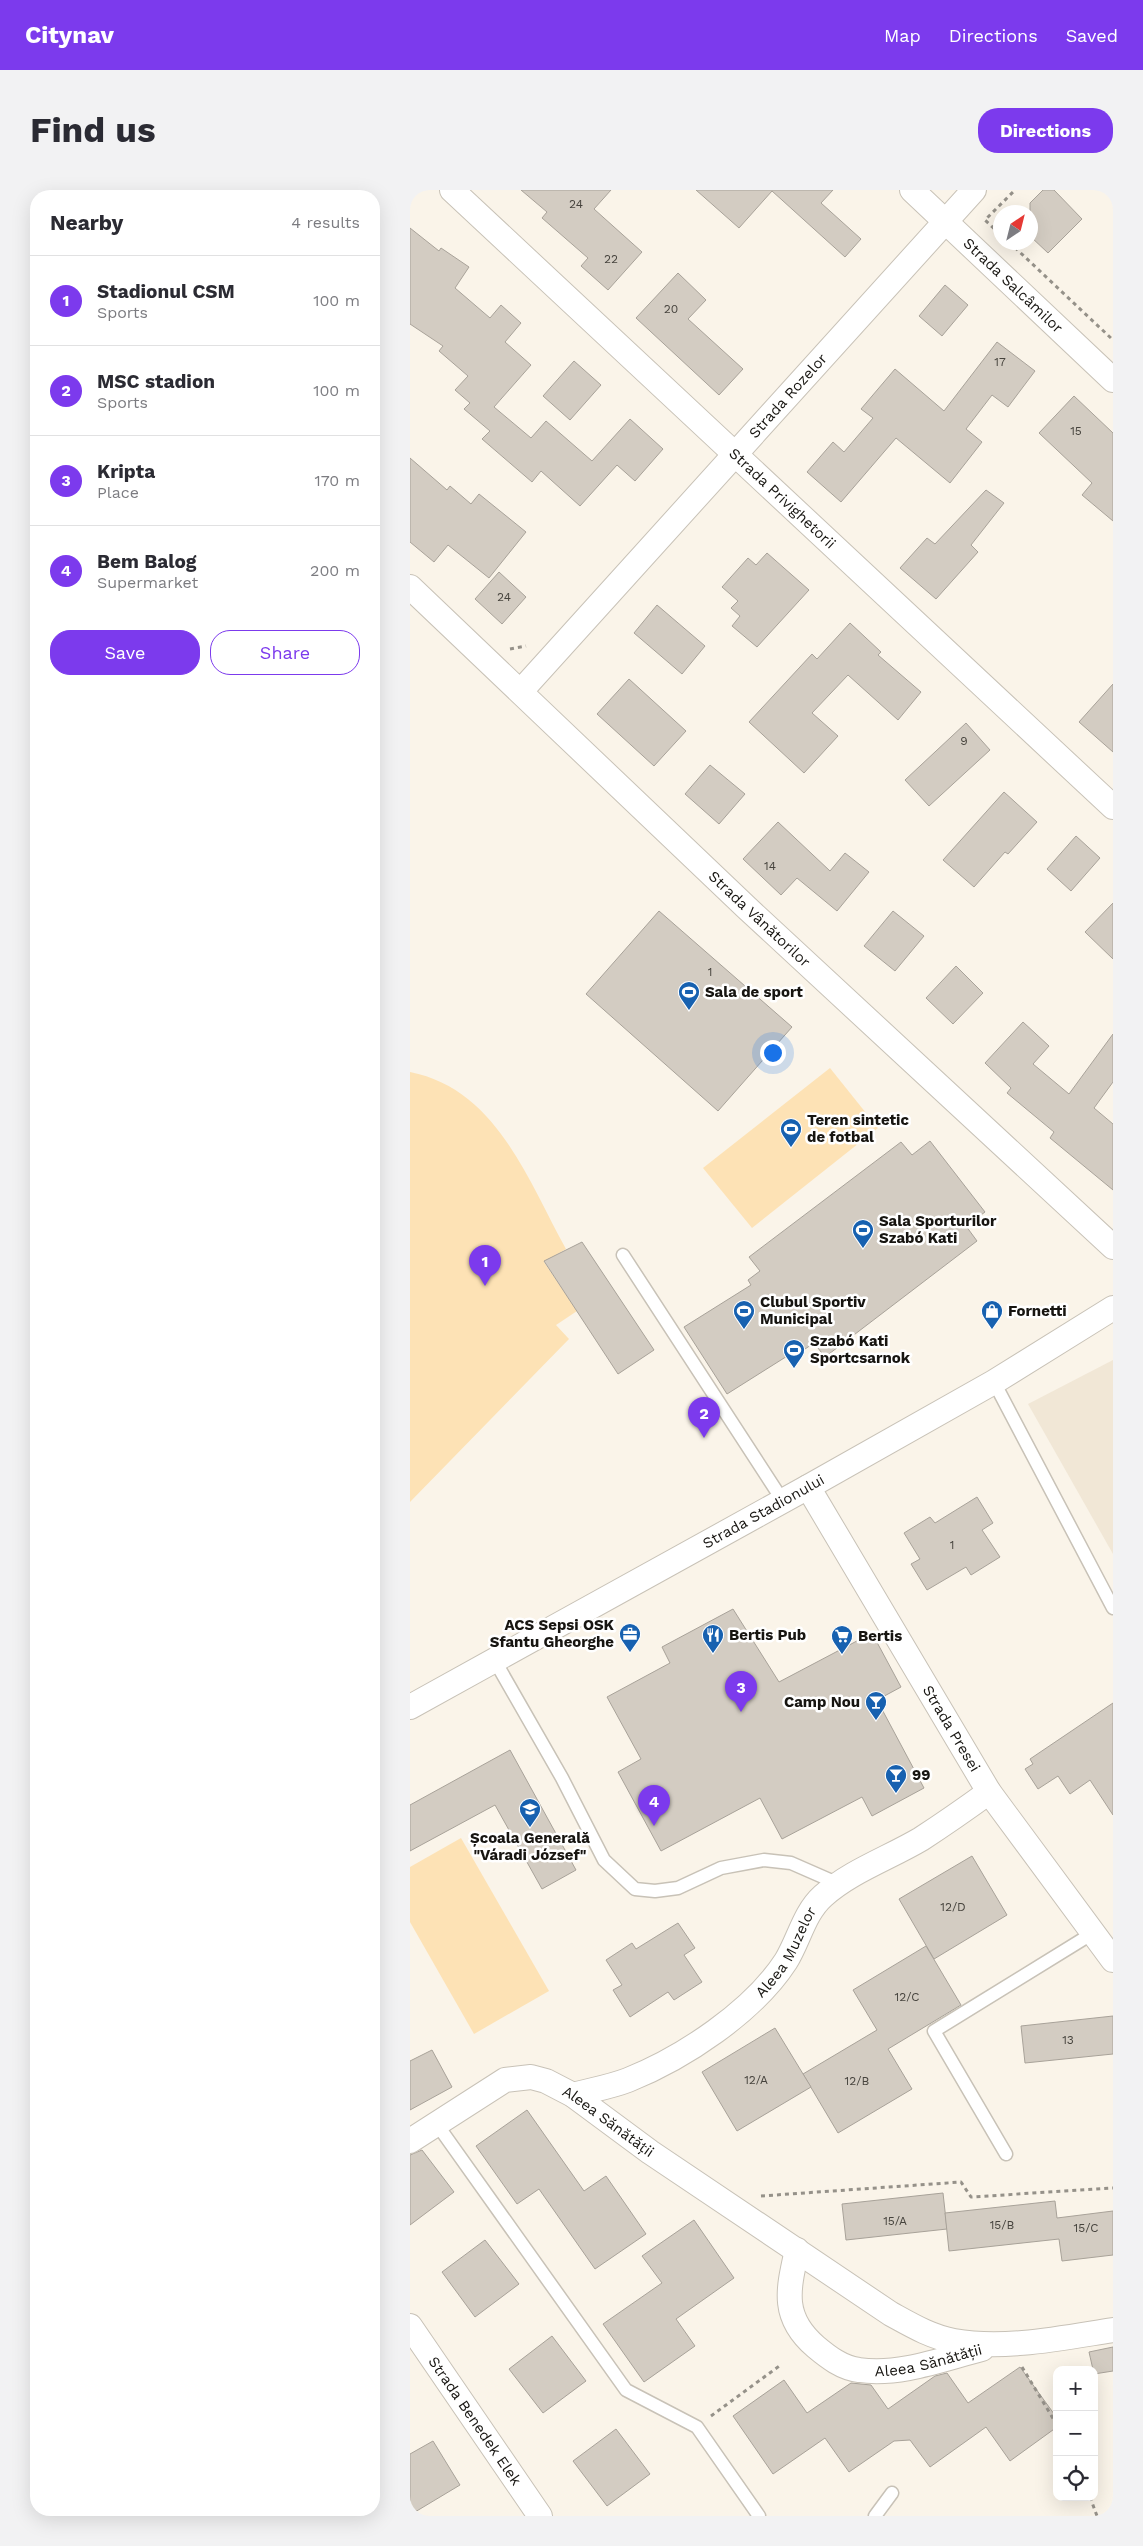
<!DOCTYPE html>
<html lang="en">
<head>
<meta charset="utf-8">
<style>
	body { margin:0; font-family:"Work Sans",sans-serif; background:#f2f2f3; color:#2b2b33 }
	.controls { position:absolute; right:15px; bottom:15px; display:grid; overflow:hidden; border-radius:10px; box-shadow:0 5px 20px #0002 }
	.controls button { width:45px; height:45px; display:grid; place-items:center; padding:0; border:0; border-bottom:1px solid #e1e1e2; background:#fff; color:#2b2b33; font:25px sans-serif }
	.compass { position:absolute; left:583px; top:15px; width:45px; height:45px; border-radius:50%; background:#fff; box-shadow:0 5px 20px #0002; rotate:35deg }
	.you { position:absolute; left:362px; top:862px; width:18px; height:18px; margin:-12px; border:4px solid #fff; border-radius:50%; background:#1a73e8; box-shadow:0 0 0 8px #1a73e833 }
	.badge { display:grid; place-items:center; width:32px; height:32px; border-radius:50%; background:#7c3aed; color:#fff; font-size:16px; font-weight:700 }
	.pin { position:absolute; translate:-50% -41px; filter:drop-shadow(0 1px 2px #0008) }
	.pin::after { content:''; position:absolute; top:26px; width:18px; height:15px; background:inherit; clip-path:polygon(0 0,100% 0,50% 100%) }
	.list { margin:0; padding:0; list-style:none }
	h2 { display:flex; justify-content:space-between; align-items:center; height:65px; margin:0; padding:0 20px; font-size:21px }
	h2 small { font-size:16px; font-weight:400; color:#7c7c81 }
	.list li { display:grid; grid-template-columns:32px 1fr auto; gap:15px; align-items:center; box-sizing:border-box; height:90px; padding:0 20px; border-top:1px solid #e1e1e2 }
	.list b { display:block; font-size:19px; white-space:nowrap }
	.list p { margin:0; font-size:16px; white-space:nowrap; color:#7c7c81 }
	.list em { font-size:16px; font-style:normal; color:#7c7c81 }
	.actions { display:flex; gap:10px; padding:15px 20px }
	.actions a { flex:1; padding:11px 0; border:1px solid #7c3aed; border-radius:20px; text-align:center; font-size:18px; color:#7c3aed }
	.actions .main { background:#7c3aed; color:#fff }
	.icon { flex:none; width:28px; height:28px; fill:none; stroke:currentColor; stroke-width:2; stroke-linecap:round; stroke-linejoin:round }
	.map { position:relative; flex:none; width:703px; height:2326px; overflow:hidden; border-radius:20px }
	header { display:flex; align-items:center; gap:30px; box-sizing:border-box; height:70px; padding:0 25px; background:#7c3aed; color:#fff }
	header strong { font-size:24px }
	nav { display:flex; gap:28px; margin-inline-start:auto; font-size:18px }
	.intro { display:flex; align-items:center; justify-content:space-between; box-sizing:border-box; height:120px; padding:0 30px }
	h1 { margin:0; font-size:35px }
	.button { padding:12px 22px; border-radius:20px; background:#7c3aed; color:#fff; font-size:18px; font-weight:700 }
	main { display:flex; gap:30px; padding:0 30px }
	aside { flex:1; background:#fff; border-radius:20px; box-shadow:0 5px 20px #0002 }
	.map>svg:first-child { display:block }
	.built { fill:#f1e7d6 }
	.green { fill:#fde2b5 }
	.building { fill:#d3ccc2; stroke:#a8a299 }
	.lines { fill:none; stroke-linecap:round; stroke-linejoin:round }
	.lane-casing { stroke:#c8c2b7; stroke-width:15 }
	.street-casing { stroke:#c8c2b7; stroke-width:26 }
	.path { stroke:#959189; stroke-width:3; stroke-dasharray:4 4; stroke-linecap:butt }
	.lane { stroke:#fff; stroke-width:12 }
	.street { stroke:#fff; stroke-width:24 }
	.labels { text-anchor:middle; stroke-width:5; stroke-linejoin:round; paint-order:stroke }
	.number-label { font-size:12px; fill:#46433d }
	.street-label { font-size:15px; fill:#171511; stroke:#fff }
	.poi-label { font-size:15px; font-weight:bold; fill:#171511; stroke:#fff; text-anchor:start }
</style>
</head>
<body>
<header>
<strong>Citynav</strong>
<nav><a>Map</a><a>Directions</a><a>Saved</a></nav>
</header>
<div class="intro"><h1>Find us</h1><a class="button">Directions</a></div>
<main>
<aside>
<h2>Nearby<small>4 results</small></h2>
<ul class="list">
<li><span class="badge">1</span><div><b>Stadionul CSM</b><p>Sports</p></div><em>100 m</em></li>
<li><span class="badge">2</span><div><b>MSC stadion</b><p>Sports</p></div><em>100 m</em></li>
<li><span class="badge">3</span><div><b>Kripta</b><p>Place</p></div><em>170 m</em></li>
<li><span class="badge">4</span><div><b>Bem Balog</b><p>Supermarket</p></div><em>200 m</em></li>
</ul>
<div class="actions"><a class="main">Save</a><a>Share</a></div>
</aside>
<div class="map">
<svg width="703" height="2326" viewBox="0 0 703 2326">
	<rect width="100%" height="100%" fill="#faf4e9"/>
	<path class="built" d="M 703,1170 L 703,1364 L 618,1214 Z"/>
	<g class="green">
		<path d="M 420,878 L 468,938 L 342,1038 L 293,978 Z"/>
		<path d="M 0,882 C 87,899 118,991 156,1059 L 134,1072 L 167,1121 L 146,1135 L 159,1149 L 0,1312 Z"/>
		<path d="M 51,1648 L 139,1801 L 64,1844 L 0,1732 L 0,1677 Z"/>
	</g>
	<g class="building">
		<path d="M 111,0 L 201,0 L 184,19 L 232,62 L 198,100 L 171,76 L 178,68 L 132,28 L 137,22 Z"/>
		<path d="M 286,0 L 423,0 L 411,13 L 451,49 L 435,67 L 362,1 L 329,38 Z"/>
		<path d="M 633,0 L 644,0 L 672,29 L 638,63 L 620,46 L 620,13 Z"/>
		<path d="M 0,38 L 29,61 L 31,58 L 59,77 L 45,98 L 80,128 L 91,115 L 111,133 L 95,152 L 121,175 L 84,217 L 121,248 L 136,231 L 182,271 L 220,229 L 253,259 L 225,291 L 207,275 L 170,316 L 131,281 L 122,292 L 72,249 L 80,241 L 54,219 L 60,213 L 45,200 L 58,186 L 29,161 L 33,156 L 0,134 Z"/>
		<path d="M 268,83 L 296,110 L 278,129 L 333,179 L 309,205 L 226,128 Z"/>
		<path d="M 535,95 L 558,115 L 532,146 L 509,126 Z"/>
		<path d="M 587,152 L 625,181 L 598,217 L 582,205 L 556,239 L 572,252 L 540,293 L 486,248 L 431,312 L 397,282 L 423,252 L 434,262 L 463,228 L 451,219 L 485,179 L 534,221 Z"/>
		<path d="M 164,171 L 191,195 L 160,230 L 133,206 Z"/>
		<path d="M 664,206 L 703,243 L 703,331 L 672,305 L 682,293 L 629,243 Z"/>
		<path d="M 0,268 L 37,300 L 40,296 L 61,314 L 69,304 L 116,342 L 79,388 L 38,355 L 24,372 L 0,352 Z"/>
		<path d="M 576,300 L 594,313 L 561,355 L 568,362 L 526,409 L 490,378 L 517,348 L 525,354 Z"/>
		<path d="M 357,363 L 399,400 L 347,457 L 322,436 L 330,426 L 321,418 L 328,411 L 312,397 L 338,368 L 346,375 Z"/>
		<path d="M 89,382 L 116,407 L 92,434 L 65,409 Z"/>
		<path d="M 247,415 L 295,456 L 272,484 L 224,443 Z"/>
		<path d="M 440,433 L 471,462 L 468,465 L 511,502 L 488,530 L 438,485 L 402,523 L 428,546 L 394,583 L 339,532 L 402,464 L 407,469 Z"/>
		<path d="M 219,489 L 276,541 L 244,576 L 187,524 Z"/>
		<path d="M 703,494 L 703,562 L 669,532 Z"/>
		<path d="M 556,533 L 580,560 L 519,616 L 495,590 Z"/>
		<path d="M 300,575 L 335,604 L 309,634 L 275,604 Z"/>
		<path d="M 594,602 L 627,632 L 598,664 L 595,662 L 564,697 L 533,670 Z"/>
		<path d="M 368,632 L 420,681 L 435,663 L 459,682 L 427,721 L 387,688 L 371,705 L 333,669 Z"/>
		<path d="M 666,646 L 690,668 L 661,701 L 637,679 Z"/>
		<path d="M 703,713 L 703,769 L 675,742 Z"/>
		<path d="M 249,721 L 382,837 L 308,921 L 176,804 Z"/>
		<path d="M 483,721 L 514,746 L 485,781 L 454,756 Z"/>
		<path d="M 546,776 L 573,803 L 543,834 L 516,808 Z"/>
		<path d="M 613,832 L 639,856 L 623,874 L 659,904 L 703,844 L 703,892 L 684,918 L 703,934 L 703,1000 L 640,948 L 644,942 L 597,903 L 601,898 L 575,873 Z"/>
		<path d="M 520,951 L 575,1022 L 556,1036 L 567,1051 L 415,1167 L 404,1153 L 392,1161 L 390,1158 L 317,1204 L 274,1137 L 341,1095 L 338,1090 L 350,1081 L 339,1067 L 491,952 L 502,965 Z"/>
		<path d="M 172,1052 L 244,1160 L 208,1184 L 134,1071 Z"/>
		<path d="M 567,1307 L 583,1333 L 572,1340 L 590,1367 L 561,1385 L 556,1377 L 517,1400 L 501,1374 L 510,1369 L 494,1343 L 520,1327 L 525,1333 Z"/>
		<path d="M 323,1419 L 369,1492 L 462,1443 L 491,1497 L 467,1510 L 514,1598 L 462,1626 L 452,1607 L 372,1649 L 350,1608 L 251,1661 L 208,1582 L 231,1569 L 197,1507 L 260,1473 L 252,1457 Z"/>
		<path d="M 703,1513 L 703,1625 L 680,1590 L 660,1604 L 648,1586 L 628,1599 L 615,1579 L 623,1574 L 620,1569 Z"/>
		<path d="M 100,1560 L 166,1680 L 132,1699 L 85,1615 L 0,1661 L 0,1615 Z"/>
		<path d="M 562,1666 L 597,1725 L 524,1769 L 489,1709 Z"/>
		<path d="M 268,1733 L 285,1758 L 274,1765 L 292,1792 L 264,1810 L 258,1802 L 220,1827 L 203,1800 L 212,1795 L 196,1770 L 222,1753 L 226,1759 Z"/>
		<path d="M 516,1756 L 551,1815 L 478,1859 L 502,1899 L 428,1943 L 393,1884 L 467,1840 L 443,1800 Z"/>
		<path d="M 703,1826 L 703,1864 L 615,1873 L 611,1836 Z"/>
		<path d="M 365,1838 L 401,1897 L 327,1941 L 292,1882 Z"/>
		<path d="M 22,1860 L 42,1897 L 0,1920 L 0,1871 Z"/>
		<path d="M 117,1920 L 174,2001 L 196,1986 L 236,2044 L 185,2079 L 129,1999 L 107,2014 L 66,1956 Z"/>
		<path d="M 12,1960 L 44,2002 L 0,2035 L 0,1965 Z"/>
		<path d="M 533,2003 L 537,2039 L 436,2050 L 432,2014 Z"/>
		<path d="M 645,2011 L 647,2028 L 703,2021 L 703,2065 L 652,2071 L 649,2049 L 539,2061 L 535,2023 Z"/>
		<path d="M 284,2030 L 324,2088 L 266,2129 L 285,2156 L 234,2192 L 193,2134 L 252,2093 L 232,2066 Z"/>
		<path d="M 75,2050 L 109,2094 L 65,2127 L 32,2082 Z"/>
		<path d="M 142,2146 L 176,2191 L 133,2223 L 99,2179 Z"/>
		<path d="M 703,2157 L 703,2181 L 684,2184 L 679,2162 Z"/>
		<path d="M 610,2177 L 647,2228 L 647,2237 L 600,2271 L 576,2237 L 520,2277 L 500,2250 L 484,2251 L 439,2282 L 415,2248 L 363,2284 L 323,2226 L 374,2190 L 397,2223 L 441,2193 L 461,2195 L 478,2219 L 525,2186 L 537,2183 L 558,2213 Z"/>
		<path d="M 206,2239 L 240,2284 L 197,2316 L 163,2271 Z"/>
		<path d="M 23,2251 L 50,2295 L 0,2325 L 0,2264 Z"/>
	</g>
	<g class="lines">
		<g class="lane-casing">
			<g id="lane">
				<path d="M 213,1065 L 373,1311"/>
				<path d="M 584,1192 L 703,1418"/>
				<path d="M 85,1471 L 152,1588 L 194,1670 L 225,1699 L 245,1701 L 268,1698 L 311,1678 L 354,1670 L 381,1673 L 429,1694"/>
				<path d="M 26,1933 L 216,2200 L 287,2237 L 349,2326"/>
				<path d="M 596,1964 L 524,1841 L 683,1743"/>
				<path d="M 465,2326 L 482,2303"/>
			</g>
		</g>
		<g class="street-casing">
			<g id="street">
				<path id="s1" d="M 42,0 L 703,617"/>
				<path id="s2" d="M 502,0 L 703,190"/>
				<path id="s3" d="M 0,397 L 337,718 L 703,1057"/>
				<path id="s4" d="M 111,501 L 564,0"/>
				<path id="s5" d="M 398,1297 L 579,1602 L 703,1770"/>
				<path id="s6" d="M 0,1517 L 398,1297 L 584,1192 L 703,1118"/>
				<path id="s7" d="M 163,1905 C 181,1900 200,1897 218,1890 C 273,1868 343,1822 376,1771 C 389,1750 394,1723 413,1706 C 441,1681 479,1668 511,1649 C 534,1634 557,1618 579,1602"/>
				<path id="s8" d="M 0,1951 L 95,1890 L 121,1887 L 136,1891 L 163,1905 L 240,1962 L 481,2124 C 501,2135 521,2147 544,2151 C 595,2160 652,2148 703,2140"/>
				<path id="s9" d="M 387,2060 C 378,2100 371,2127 406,2157 C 418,2167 432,2178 449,2180 C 490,2186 533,2169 572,2159"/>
				<path id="s10" d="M 0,2136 L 130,2326"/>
			</g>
		</g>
		<g class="path">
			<path d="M 590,44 L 575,30 L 605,0"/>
			<path d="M 599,52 L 703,150"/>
			<path d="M 100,459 L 116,456"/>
			<path d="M 351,2006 L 551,1992 L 561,2007 L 703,1998"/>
			<path d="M 612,2177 L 647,2235"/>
			<path d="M 301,2226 L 372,2174"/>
			<path d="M 680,2307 L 687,2326"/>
		</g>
		<use href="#lane" class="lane"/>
		<use href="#street" class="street"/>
	</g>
	<defs>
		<g id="stadium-pin" transform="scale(1.125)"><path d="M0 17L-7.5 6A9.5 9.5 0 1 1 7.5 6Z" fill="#1761b0" stroke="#fff"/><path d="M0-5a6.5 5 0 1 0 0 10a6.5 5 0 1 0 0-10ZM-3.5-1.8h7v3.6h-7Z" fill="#fff"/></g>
		<g id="shop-pin" transform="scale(1.125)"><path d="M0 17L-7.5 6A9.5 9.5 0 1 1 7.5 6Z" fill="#1761b0" stroke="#fff"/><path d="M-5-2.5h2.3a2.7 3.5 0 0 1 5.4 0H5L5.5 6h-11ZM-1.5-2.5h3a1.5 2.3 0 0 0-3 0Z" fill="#fff"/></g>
		<g id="office-pin" transform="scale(1.125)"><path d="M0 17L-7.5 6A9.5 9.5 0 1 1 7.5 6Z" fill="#1761b0" stroke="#fff"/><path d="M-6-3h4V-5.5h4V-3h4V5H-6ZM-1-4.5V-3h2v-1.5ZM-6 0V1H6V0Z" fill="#fff"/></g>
		<g id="restaurant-pin" transform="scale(1.125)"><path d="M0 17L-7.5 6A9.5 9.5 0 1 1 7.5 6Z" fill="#1761b0" stroke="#fff"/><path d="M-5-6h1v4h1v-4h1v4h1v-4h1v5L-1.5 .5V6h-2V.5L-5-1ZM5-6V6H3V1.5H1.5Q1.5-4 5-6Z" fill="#fff"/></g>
		<g id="supermarket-pin" transform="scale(1.125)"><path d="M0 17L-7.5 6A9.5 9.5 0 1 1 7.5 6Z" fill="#1761b0" stroke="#fff"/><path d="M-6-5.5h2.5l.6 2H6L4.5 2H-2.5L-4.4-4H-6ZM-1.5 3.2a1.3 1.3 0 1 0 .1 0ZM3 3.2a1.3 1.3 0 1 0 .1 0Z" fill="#fff"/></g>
		<g id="bar-pin" transform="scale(1.125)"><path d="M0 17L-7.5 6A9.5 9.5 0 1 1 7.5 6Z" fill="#1761b0" stroke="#fff"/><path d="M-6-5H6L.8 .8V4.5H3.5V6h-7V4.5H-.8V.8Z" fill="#fff"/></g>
		<g id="school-pin" transform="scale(1.125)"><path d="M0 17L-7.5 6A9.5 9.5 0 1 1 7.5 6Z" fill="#1761b0" stroke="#fff"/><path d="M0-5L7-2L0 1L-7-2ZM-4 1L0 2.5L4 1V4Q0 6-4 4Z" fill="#fff"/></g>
	</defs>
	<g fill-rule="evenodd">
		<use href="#stadium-pin" x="279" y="802"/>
		<use href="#stadium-pin" x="381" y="939"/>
		<use href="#stadium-pin" x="453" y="1040"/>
		<use href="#stadium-pin" x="334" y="1121"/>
		<use href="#shop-pin" x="582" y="1121"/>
		<use href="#stadium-pin" x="384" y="1160"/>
		<use href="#office-pin" x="220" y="1444"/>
		<use href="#restaurant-pin" x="303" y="1445"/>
		<use href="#supermarket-pin" x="432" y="1446"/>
		<use href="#bar-pin" x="466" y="1512"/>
		<use href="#bar-pin" x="486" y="1585"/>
		<use href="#school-pin" x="120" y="1619"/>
	</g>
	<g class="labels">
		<g class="number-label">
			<text x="166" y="18">24</text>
			<text x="201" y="73">22</text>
			<text x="261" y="123">20</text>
			<text x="590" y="176">17</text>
			<text x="666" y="245">15</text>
			<text x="94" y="411">24</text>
			<text x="554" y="555">9</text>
			<text x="360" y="680">14</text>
			<text x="300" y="786">1</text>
			<text x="542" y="1359">1</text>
			<text x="543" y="1721">12/D</text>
			<text x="497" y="1811">12/C</text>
			<text x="658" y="1854">13</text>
			<text x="346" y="1894">12/A</text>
			<text x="447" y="1895">12/B</text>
			<text x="485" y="2035">15/A</text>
			<text x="592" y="2039">15/B</text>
			<text x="676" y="2042">15/C</text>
		</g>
		<g class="street-label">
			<text dy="5" stroke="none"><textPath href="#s2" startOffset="139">Strada Salcâmilor</textPath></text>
			<text dy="5" stroke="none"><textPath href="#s4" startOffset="398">Strada Rozelor</textPath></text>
			<text dy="5" stroke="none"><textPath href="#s1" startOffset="452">Strada Privighetorii</textPath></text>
			<text dy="5" stroke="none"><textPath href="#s3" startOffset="482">Strada Vânătorilor</textPath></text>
			<text dy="5" stroke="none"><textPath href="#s6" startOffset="404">Strada Stadionului</textPath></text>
			<text dy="5" stroke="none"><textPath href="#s5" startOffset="281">Strada Presei</textPath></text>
			<text dy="5" stroke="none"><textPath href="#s7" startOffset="265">Aleea Muzelor</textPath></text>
			<text dy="5" stroke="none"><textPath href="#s8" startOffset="229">Aleea Sănătății</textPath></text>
			<text dy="5" stroke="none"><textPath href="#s9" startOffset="226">Aleea Sănătății</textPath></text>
			<text dy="5" stroke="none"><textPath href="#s10" startOffset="115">Strada Benedek Elek</textPath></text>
		</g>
		<g class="poi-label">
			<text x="295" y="807">Sala de sport</text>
			<text x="397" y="935">Teren sintetic<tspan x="397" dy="17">de fotbal</tspan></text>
			<text x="469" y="1036">Sala Sporturilor<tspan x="469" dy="17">Szabó Kati</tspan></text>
			<text x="350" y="1117">Clubul Sportiv<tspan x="350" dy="17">Municipal</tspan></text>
			<text x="598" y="1126">Fornetti</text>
			<text x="400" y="1156">Szabó Kati<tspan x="400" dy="17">Sportcsarnok</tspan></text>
			<text x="204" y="1440" text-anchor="end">ACS Sepsi OSK<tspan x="204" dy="17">Sfantu Gheorghe</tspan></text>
			<text x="319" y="1450">Bertis Pub</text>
			<text x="448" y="1451">Bertis</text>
			<text x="450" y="1517" text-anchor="end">Camp Nou</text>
			<text x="502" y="1590">99</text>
			<text x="120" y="1653" text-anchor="middle">Școala Generală<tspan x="120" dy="17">"Váradi József"</tspan></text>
		</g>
	</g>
</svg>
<div class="controls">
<button>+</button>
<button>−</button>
<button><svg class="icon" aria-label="locate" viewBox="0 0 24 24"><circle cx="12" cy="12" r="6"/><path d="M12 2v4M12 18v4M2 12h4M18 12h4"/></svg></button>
</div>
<svg class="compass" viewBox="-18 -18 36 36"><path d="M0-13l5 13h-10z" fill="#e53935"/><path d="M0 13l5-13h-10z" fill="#7c7c81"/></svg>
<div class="you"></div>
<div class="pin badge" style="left:75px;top:1096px">1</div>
<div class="pin badge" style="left:294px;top:1248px">2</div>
<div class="pin badge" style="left:331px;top:1522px">3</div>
<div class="pin badge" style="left:244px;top:1636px">4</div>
</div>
</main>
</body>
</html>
